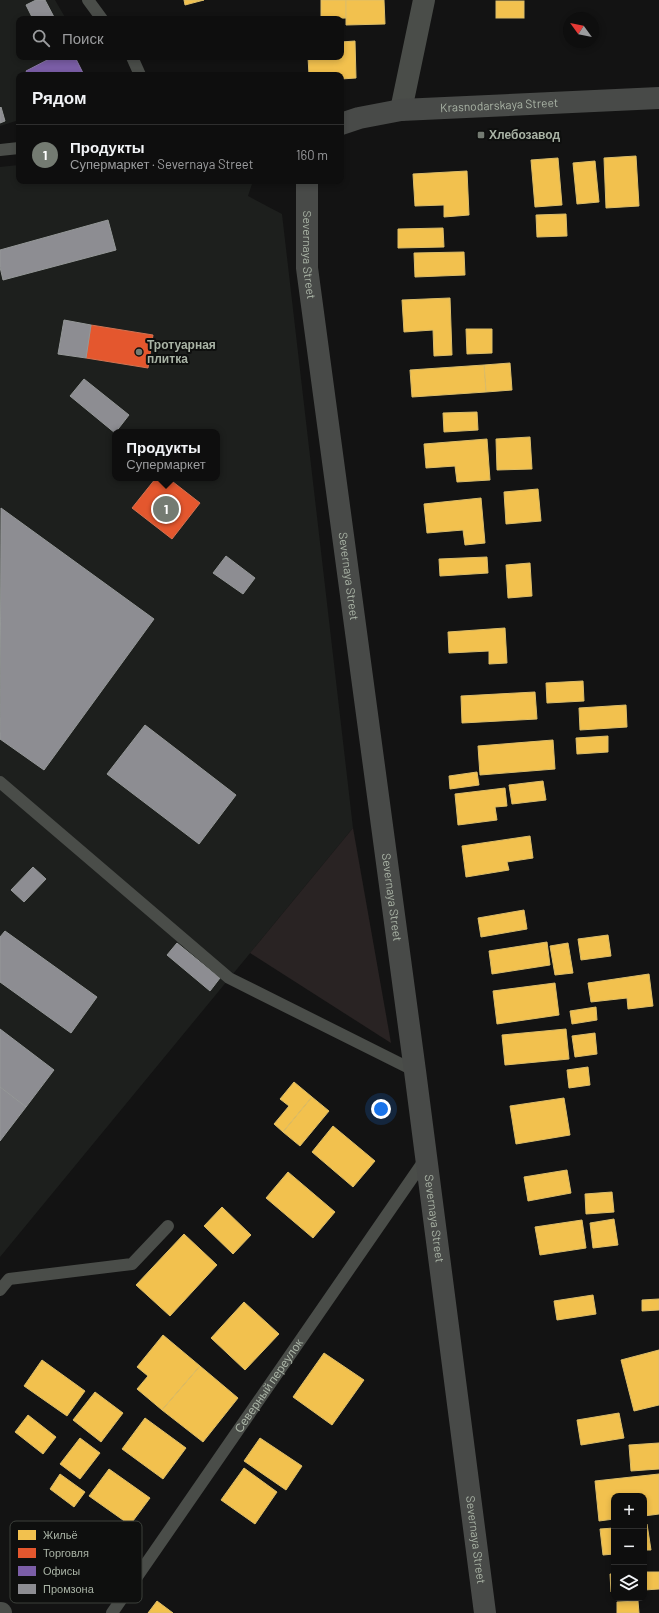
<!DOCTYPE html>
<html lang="ru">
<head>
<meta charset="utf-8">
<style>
	body { margin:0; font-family:Barlow,sans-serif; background:#171717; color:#f1f3f6 }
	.controls { position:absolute; right:12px; bottom:12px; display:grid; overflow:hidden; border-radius:8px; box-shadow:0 2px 6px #0003 }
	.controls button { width:36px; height:36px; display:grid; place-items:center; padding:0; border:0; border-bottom:1px solid #2e2e2e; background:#0e0e0e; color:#f1f3f6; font:20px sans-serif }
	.compass { position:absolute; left:563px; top:12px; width:36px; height:36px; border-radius:50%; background:#0e0e0e; box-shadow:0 2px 6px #0003; rotate:303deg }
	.you { position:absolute; left:381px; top:1109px; width:14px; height:14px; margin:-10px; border:3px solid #fff; border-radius:50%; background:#1a73e8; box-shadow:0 0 0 6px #1a73e833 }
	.badge { display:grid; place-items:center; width:26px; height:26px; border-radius:50%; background:#747b72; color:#fff; font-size:13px; font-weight:700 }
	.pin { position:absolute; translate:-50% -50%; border:2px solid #fff; box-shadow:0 1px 4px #0006 }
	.popup { position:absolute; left:112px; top:429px; width:108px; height:52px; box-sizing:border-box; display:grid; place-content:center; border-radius:8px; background:#0e0e0e; filter:drop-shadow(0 1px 3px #0005); font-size:13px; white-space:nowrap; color:#9b9c9e }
	.popup b { font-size:15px; color:#f1f3f6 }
	.popup::after { content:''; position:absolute; left:50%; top:100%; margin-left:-8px; border:8px solid transparent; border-top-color:#0e0e0e }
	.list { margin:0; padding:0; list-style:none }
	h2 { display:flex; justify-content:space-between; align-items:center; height:52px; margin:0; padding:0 16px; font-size:17px }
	h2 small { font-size:13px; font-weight:400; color:#9b9c9e }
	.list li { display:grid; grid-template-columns:26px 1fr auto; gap:12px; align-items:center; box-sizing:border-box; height:60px; padding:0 16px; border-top:1px solid #2e2e2e }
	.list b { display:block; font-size:15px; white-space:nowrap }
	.list p { margin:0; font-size:13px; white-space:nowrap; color:#9b9c9e }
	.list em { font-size:13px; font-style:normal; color:#9b9c9e }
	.icon { flex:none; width:22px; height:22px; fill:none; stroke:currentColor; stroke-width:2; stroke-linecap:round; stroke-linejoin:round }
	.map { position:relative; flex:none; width:659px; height:1613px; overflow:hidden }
	.search { position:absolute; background:#0e0e0e; box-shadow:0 2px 6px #0003; left:16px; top:16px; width:328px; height:44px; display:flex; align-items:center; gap:10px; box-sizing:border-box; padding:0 14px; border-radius:8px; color:#9b9c9e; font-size:15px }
	.panel { position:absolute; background:#0e0e0e; box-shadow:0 2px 6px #0003; left:16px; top:72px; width:328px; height:112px; border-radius:8px }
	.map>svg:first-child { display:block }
	.built { fill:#1d1f1d; fill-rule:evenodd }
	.green { fill:#292323 }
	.homes { fill:#f2c14e; stroke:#dcbd68 }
	.shops { fill:#e4572e; stroke:#d27352 }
	.offices { fill:#7b5ea7; stroke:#8978a6 }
	.industry { fill:#8d8d92; stroke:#959898 }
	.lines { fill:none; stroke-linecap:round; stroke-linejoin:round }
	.lane { stroke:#4a4d49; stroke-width:12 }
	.street { stroke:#4a4d49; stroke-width:22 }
	.secondary { stroke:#484a48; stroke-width:22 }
	.poi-dot { fill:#747b72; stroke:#0e0f0e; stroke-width:1.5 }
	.labels { text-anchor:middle; stroke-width:4; stroke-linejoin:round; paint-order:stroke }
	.street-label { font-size:12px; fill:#a9b3a5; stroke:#0e0f0e }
	.poi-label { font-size:12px; font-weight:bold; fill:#a9b3a5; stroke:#0e0f0e; text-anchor:start }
	.key { fill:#0e0f0e; stroke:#3c403b; stroke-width:1 }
	.key-label { font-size:11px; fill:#a9b3a5 }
</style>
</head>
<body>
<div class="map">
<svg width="659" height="1613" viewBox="0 0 659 1613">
	<rect width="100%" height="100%" fill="#131313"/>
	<g class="built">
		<path d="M 0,0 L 55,0 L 66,19 L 19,19 L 19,57 L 75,57 L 84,75 L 19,75 L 19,120 L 0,126 Z"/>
		<path d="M 19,165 L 19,181 L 253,181 L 248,196 L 282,214 L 353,828 L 0,1257 L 0,167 ZM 115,432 L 217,432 L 217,478 L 115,478 Z"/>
	</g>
	<path class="green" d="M 353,828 L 391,1043 L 250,953 Z"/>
	<g class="homes">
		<path d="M 184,0 L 204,0 L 185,5 Z"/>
		<path d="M 321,0 L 346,0 L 346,18 L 321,19 Z"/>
		<path d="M 346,0 L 384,0 L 385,24 L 346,25 Z"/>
		<rect x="496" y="1" width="28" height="17"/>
		<path d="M 355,41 L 356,78 L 341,79 L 341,75 L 309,75 L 308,57 L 341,57 L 341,42 Z"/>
		<path d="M 636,156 L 639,206 L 606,208 L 604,158 Z"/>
		<path d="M 558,158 L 562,205 L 535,207 L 531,160 Z"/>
		<path d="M 595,161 L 599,202 L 577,204 L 573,163 Z"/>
		<path d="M 467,171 L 469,215 L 444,217 L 444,205 L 415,206 L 413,174 Z"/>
		<path d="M 566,214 L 567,236 L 537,237 L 536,215 Z"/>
		<path d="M 443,228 L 444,247 L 398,248 L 398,229 Z"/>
		<path d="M 464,252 L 465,275 L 415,277 L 414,253 Z"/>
		<path d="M 450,298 L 452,355 L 434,356 L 433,330 L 404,332 L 402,300 Z"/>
		<path d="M 466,329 L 492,329 L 492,353 L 467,354 Z"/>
		<path d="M 510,363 L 512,390 L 486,392 L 484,365 Z"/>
		<path d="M 484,365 L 486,392 L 412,397 L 410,370 Z"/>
		<path d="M 477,412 L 478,430 L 444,432 L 443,413 Z"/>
		<path d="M 530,437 L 532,469 L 497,470 L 496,439 Z"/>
		<path d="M 487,439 L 490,480 L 457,482 L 455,466 L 426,468 L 424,444 Z"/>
		<path d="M 538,489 L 541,521 L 506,524 L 504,492 Z"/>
		<path d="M 481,498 L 485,543 L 465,545 L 463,530 L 427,533 L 424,504 Z"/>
		<path d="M 487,557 L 488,573 L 440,576 L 439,559 Z"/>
		<path d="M 530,563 L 532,596 L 508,598 L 506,565 Z"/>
		<path d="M 505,628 L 507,663 L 489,664 L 489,651 L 449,653 L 448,632 Z"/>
		<path d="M 583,681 L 584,701 L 547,703 L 546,683 Z"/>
		<path d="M 535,692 L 537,719 L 462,723 L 461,696 Z"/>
		<path d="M 626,705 L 627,727 L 580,730 L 579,708 Z"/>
		<path d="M 608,736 L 608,752 L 577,754 L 576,738 Z"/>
		<path d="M 553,740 L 555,769 L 480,775 L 478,746 Z"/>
		<path d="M 477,772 L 479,785 L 450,789 L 449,776 Z"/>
		<path d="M 543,781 L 546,800 L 512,804 L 509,785 Z"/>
		<path d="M 505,788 L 507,806 L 495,807 L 497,820 L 458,825 L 455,794 Z"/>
		<path d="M 530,836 L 533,858 L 507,862 L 509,870 L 466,877 L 462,846 Z"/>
		<path d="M 524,910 L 527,929 L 481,937 L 478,918 Z"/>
		<path d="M 608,935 L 611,956 L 581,960 L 578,939 Z"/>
		<path d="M 547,942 L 550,965 L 492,974 L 489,951 Z"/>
		<path d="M 568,943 L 573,973 L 555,975 L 550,946 Z"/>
		<path d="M 649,974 L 653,1006 L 628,1009 L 627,998 L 591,1002 L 588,983 Z"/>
		<path d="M 555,983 L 559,1015 L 497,1024 L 493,991 Z"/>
		<path d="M 596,1007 L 597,1020 L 572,1024 L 570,1011 Z"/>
		<path d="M 566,1029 L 569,1059 L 505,1065 L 502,1035 Z"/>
		<path d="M 595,1033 L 597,1054 L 575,1057 L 572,1036 Z"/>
		<path d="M 588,1067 L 590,1085 L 569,1088 L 567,1070 Z"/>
		<path d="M 294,1082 L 312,1097 L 283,1132 L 274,1124 L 289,1106 L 280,1099 Z"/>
		<path d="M 312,1097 L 329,1111 L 300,1146 L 283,1132 Z"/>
		<path d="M 564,1098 L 570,1135 L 516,1144 L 510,1106 Z"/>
		<path d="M 333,1126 L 375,1161 L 353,1187 L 312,1152 Z"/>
		<path d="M 567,1170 L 571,1193 L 528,1201 L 524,1177 Z"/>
		<path d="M 288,1172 L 335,1212 L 313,1238 L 266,1198 Z"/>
		<path d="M 612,1192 L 614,1212 L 586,1214 L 585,1194 Z"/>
		<path d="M 222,1207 L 251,1235 L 233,1254 L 204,1226 Z"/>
		<path d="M 614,1219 L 618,1245 L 593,1248 L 590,1223 Z"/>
		<path d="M 582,1220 L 586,1248 L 540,1255 L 535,1227 Z"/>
		<path d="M 184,1234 L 217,1265 L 170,1316 L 136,1285 Z"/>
		<path d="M 593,1295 L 596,1314 L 557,1320 L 554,1301 Z"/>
		<path d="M 659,1299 L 659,1310 L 642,1311 L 642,1300 Z"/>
		<path d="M 244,1302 L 279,1334 L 245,1370 L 211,1338 Z"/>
		<path d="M 163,1335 L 200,1366 L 162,1410 L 137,1389 L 148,1376 L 137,1367 Z"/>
		<path d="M 659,1350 L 659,1405 L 634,1411 L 621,1360 Z"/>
		<path d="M 324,1353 L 364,1380 L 332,1425 L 293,1397 Z"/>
		<path d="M 42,1360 L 85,1391 L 67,1416 L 24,1386 Z"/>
		<path d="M 200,1366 L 238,1398 L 203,1442 L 162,1410 Z"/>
		<path d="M 95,1392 L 123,1413 L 101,1442 L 73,1420 Z"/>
		<path d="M 619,1413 L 624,1438 L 581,1445 L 577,1420 Z"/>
		<path d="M 28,1415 L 56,1437 L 43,1454 L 15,1432 Z"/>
		<path d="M 145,1418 L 186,1448 L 163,1479 L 122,1449 Z"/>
		<path d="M 80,1438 L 100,1453 L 80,1479 L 60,1464 Z"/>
		<path d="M 260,1438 L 302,1466 L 286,1490 L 244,1461 Z"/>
		<path d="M 659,1443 L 659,1469 L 631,1471 L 629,1445 Z"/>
		<path d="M 244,1468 L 277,1492 L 255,1524 L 221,1500 Z"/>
		<path d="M 109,1469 L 150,1498 L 130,1525 L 89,1496 Z"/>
		<path d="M 60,1474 L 85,1492 L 74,1507 L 50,1489 Z"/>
		<path d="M 659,1474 L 659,1514 L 644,1516 L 644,1496 L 614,1496 L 614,1519 L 599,1521 L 595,1481 Z"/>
		<path d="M 644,1524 L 647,1524 L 651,1550 L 644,1550 Z"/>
		<path d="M 614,1528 L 614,1554 L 603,1555 L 600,1529 Z"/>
		<path d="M 644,1572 L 659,1572 L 659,1589 L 644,1590 Z"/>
		<path d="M 610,1574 L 614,1574 L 614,1592 L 611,1592 Z"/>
		<path d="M 157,1601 L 173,1613 L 148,1613 Z"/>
		<path d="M 638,1601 L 639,1613 L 617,1613 L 617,1602 Z"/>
	</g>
	<g class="shops">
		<path d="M 91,325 L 153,335 L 148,368 L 86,358 Z"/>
		<path d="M 156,478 L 168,478 L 200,503 L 172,539 L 132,508 Z"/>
	</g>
	<path class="offices" d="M 53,57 L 75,57 L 84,75 L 28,75 L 26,71 Z"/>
	<g class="industry">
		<path d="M 36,0 L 45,0 L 55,19 L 33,19 L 26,5 Z"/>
		<path d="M 1,107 L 5,121 L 0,123 L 0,108 Z"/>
		<path d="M 108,220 L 116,250 L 3,280 L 0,267 L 0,250 Z"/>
		<path d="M 64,320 L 91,325 L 86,358 L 58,354 Z"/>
		<path d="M 84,379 L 129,415 L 115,433 L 70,396 Z"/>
		<path d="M 1,508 L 154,619 L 44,770 L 0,739 Z"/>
		<path d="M 226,556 L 255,578 L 243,594 L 213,573 Z"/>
		<path d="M 145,725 L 236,795 L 199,844 L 107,774 Z"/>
		<path d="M 33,867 L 46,879 L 24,902 L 11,890 Z"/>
		<path d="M 5,931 L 97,997 L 71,1033 L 0,982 L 0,937 Z"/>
		<path d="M 177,943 L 220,978 L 210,991 L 167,955 Z"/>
		<path d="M 0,1029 L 54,1070 L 26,1107 L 0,1087 Z"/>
		<path d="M 0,1087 L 26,1107 L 0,1141 Z"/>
	</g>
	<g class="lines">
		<g class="lane">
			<path d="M 88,0 L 102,19"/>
			<path d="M 132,57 L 140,75"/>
			<path d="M 0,150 L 19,148"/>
			<path d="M 0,782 L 229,978 L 415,1071"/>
			<path d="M 0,1290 L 9,1279 L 132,1264 L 168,1226"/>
			<path id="s1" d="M 112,1613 L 426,1158"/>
		</g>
		<g class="street">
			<path d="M 401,110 L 424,0"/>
			<path d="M 0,1613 L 1,1613"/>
		</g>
		<g class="secondary">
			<path id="s2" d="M 341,124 L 359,118 L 401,110 L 659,98"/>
			<path id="s3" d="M 307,181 L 307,268 L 415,1071 L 485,1613"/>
		</g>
	</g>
	<g class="poi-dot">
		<rect x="477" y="131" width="8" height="8" rx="2"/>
		<circle cx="139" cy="352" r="4"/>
	</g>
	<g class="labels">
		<g class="street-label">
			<text dy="4" stroke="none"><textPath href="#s2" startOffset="160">Krasnodarskaya Street</textPath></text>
			<text dy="4" stroke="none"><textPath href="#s3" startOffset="74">Severnaya Street</textPath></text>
			<text dy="4" stroke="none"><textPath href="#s3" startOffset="398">Severnaya Street</textPath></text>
			<text dy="4" stroke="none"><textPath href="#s3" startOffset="722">Severnaya Street</textPath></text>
			<text dy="4" stroke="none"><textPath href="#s3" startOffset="1046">Severnaya Street</textPath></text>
			<text dy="4" stroke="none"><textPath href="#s1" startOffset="276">Северный переулок</textPath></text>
			<text dy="4" stroke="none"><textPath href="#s3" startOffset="1370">Severnaya Street</textPath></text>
		</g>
		<g class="poi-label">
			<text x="489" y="139">Хлебозавод</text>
			<text x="147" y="349">Тротуарная<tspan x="147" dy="14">плитка</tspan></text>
		</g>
	</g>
	<rect x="10" y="1521" width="132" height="82" rx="6" class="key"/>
	<rect x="18" y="1530" width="18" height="10" fill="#f2c14e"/>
	<rect x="18" y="1548" width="18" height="10" fill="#e4572e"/>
	<rect x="18" y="1566" width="18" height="10" fill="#7b5ea7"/>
	<rect x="18" y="1584" width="18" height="10" fill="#8d8d92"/>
	<g class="key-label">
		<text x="43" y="1539">Жильё</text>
		<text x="43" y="1557">Торговля</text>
		<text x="43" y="1575">Офисы</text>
		<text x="43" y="1593">Промзона</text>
	</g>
</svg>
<div class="controls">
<button>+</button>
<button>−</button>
<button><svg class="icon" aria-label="layers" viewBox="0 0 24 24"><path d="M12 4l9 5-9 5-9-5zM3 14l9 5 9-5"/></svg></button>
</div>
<svg class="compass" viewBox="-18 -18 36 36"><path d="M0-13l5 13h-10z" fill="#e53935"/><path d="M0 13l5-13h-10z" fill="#9b9c9e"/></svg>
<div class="you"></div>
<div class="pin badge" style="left:166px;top:509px">1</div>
<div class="popup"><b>Продукты</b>Супермаркет</div>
<div class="search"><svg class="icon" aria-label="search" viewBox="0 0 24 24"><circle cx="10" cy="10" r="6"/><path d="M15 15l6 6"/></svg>Поиск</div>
<section class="panel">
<h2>Рядом<small></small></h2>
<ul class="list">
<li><span class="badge">1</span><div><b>Продукты</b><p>Супермаркет · Severnaya Street</p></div><em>160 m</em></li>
</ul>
</section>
</div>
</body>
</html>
